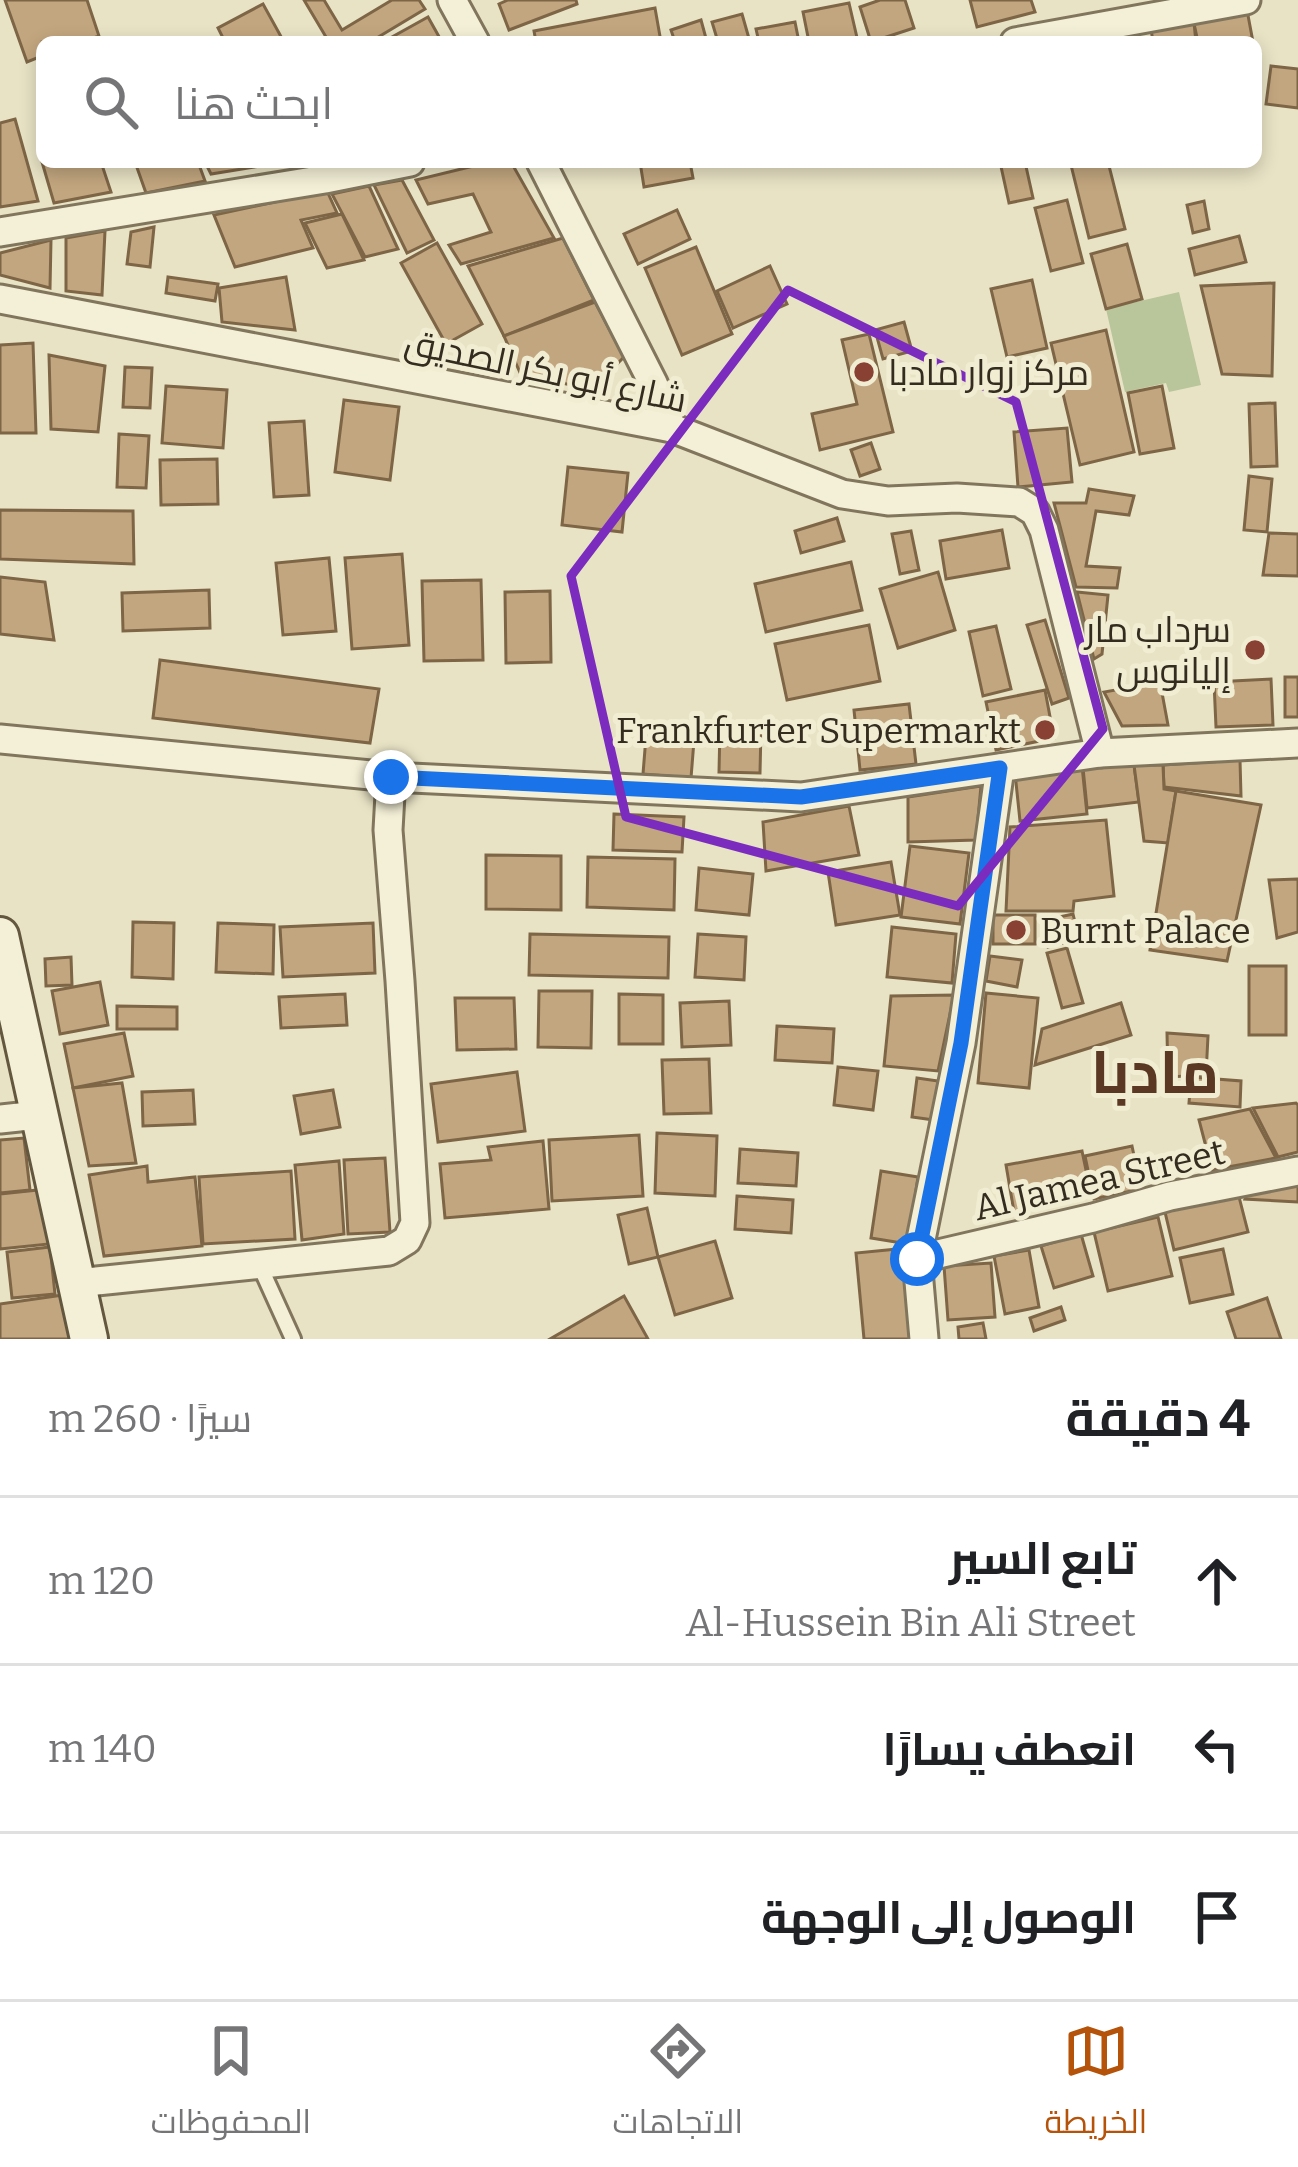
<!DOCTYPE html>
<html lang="ar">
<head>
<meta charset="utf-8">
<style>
	body { margin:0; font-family:Bitter,Cairo,serif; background:#f2f2f2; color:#202124; direction:rtl }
	.stop { position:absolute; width:36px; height:36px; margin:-27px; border:9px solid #1a73e8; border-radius:50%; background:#fff }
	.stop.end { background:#1a73e8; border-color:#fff; box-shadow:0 3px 12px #0008 }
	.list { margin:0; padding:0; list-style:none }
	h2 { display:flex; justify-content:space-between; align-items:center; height:156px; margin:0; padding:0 48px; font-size:51px }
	h2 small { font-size:39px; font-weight:400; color:#757577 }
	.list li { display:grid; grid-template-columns:78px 1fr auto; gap:36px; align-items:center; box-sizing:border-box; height:168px; padding:0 48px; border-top:3px solid #e0e0e0 }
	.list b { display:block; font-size:45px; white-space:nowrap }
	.list p { margin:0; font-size:39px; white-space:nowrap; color:#757577 }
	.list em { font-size:39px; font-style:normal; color:#757577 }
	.icon { flex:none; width:66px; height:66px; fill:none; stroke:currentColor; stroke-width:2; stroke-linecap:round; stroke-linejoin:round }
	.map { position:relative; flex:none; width:1298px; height:1339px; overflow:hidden; direction:ltr }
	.search { position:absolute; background:#fff; box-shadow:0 6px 18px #0003; left:36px; right:36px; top:36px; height:132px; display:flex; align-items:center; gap:30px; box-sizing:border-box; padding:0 42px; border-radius:18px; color:#757577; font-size:45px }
	.sheet { height:660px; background:#fff }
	nav { display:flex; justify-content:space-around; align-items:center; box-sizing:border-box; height:168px; border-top:3px solid #e0e0e0; background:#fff; font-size:33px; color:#757577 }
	nav a { display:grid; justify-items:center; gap:6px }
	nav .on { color:#b45309 }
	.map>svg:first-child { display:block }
	.green { fill:#b9c59a }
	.building { fill:#c2a67f; stroke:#7d6546; stroke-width:3 }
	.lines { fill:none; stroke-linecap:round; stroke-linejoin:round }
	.lane-casing { stroke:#81765d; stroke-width:20 }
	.street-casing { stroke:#81765d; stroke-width:33 }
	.secondary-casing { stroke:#635740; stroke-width:42 }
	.lane { stroke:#f4f0d7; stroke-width:14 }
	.street { stroke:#f4f0d7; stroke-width:27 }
	.secondary { stroke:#f4f0d7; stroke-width:36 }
	.route { stroke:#1a73e8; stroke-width:15 }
	.marked { fill:none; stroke:#7b2cbf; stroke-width:9; stroke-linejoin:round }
	.poi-dot { fill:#894134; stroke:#f1edd3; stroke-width:4.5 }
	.labels { text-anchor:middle; stroke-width:10; stroke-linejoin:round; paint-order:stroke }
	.street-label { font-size:36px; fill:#332c1f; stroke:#f1edd3 }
	.poi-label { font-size:36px; fill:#332c1f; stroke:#f1edd3; text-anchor:start }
	.town-label { font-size:60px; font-weight:bold; fill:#5a3824; stroke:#f1edd3 }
</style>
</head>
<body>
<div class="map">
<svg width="1298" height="1339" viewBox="0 0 1298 1339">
	<rect width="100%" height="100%" fill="#e8e3c5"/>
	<path class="green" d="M 1179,292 L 1201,385 L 1169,392 L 1166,383 L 1125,392 L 1106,309 Z"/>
	<g class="building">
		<path d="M 5,0 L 87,0 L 99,36 L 83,42 L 42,42 L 42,56 L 27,62 Z"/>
		<path d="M 304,0 L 324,0 L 342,30 L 392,0 L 419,0 L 425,9 L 370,42 L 329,42 Z"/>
		<path d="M 508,0 L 576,0 L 577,4 L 509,30 L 499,4 Z"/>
		<path d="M 880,0 L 905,0 L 914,28 L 871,42 L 860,7 Z"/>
		<path d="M 970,0 L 1031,0 L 1035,12 L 977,27 Z"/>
		<path d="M 849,3 L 858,42 L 809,42 L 803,12 Z"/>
		<path d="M 263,4 L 284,42 L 225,42 L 218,28 Z"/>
		<path d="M 655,8 L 661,42 L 536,42 L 534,31 Z"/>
		<path d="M 1247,10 L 1253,42 L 1198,42 L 1193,19 Z"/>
		<path d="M 742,14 L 750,42 L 718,42 L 712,22 Z"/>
		<path d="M 428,17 L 442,42 L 383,42 Z"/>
		<path d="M 701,20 L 707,42 L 675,42 L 671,30 Z"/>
		<path d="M 795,22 L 799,42 L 759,42 L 756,29 Z"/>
		<path d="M 1194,23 L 1196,42 L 1153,42 L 1151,29 Z"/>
		<path d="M 1271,66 L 1298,69 L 1298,108 L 1266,104 Z"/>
		<path d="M 15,119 L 38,201 L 0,207 L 0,123 Z"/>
		<path d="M 42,162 L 101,162 L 111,192 L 54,203 Z"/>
		<path d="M 135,162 L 198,162 L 205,181 L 146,193 Z"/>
		<path d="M 205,162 L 266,162 L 267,165 L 211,174 Z"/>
		<path d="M 490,162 L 511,162 L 554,238 L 461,264 L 449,245 L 491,232 L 473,194 L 428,204 L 416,180 Z"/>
		<path d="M 640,162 L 690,162 L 693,178 L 644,187 Z"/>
		<path d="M 1000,162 L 1025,162 L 1033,198 L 1009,203 Z"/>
		<path d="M 1083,162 L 1108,162 L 1125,229 L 1089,238 L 1071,165 Z"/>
		<path d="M 402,180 L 434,240 L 407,253 L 374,185 Z"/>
		<path d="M 369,186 L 398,249 L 365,257 L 332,194 Z"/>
		<path d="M 327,191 L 337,213 L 301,220 L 313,248 L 235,267 L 214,215 Z"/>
		<path d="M 1067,200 L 1083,263 L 1051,271 L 1035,208 Z"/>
		<path d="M 1204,201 L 1209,229 L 1193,233 L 1187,205 Z"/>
		<path d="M 677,210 L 690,239 L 638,264 L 624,234 Z"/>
		<path d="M 342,214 L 364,260 L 327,268 L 305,223 Z"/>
		<path d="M 154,227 L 150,267 L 127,264 L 131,232 Z"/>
		<path d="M 105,231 L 102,295 L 66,291 L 66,238 Z"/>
		<path d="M 1239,236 L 1246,262 L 1195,275 L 1189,249 Z"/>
		<path d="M 563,238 L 594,300 L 504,336 L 468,266 Z"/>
		<path d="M 51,240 L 50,288 L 0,275 L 0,253 Z"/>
		<path d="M 437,243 L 482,324 L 446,344 L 401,263 Z"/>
		<path d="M 1127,244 L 1142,299 L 1106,309 L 1091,254 Z"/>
		<path d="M 696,247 L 732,334 L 682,355 L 645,268 Z"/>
		<path d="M 770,266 L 787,304 L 733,328 L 717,291 Z"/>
		<path d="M 168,277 L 218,284 L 215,301 L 166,293 Z"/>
		<path d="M 286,277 L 295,330 L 222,322 L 219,288 Z"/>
		<path d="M 1032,280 L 1047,348 L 1007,357 L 991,289 Z"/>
		<path d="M 1274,283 L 1272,376 L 1222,374 L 1201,286 Z"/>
		<path d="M 595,302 L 624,357 L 592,389 L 521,375 L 504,336 Z"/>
		<path d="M 904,322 L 912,351 L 883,359 L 875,330 Z"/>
		<path d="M 1106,330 L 1134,452 L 1080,465 L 1051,343 Z"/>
		<path d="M 869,334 L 893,432 L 820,450 L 812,414 L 857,404 L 842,340 Z"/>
		<path d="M 33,343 L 36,433 L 0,433 L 0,345 Z"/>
		<path d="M 49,355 L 105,366 L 98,432 L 51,429 Z"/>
		<path d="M 125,367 L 152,368 L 150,408 L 123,407 Z"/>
		<path d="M 166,386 L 227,390 L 223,448 L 162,443 Z"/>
		<path d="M 1162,386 L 1174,448 L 1140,454 L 1128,393 Z"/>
		<path d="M 344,400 L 399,407 L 390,480 L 335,472 Z"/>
		<path d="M 1275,403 L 1277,466 L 1251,467 L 1249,404 Z"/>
		<path d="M 304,421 L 309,495 L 274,497 L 269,423 Z"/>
		<path d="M 1067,428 L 1072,482 L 1018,487 L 1014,432 Z"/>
		<path d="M 119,434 L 149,436 L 146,488 L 117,487 Z"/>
		<path d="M 871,443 L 880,469 L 860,476 L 851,450 Z"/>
		<path d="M 217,459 L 218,504 L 161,505 L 160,460 Z"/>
		<path d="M 568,467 L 628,473 L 622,532 L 562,525 Z"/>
		<path d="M 1249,476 L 1272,479 L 1267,532 L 1244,530 Z"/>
		<path d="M 1089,489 L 1134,496 L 1129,515 L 1096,511 L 1086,566 L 1120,568 L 1117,588 L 1076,587 L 1054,503 L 1086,503 Z"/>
		<path d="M 0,510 L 133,511 L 134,564 L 0,559 Z"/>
		<path d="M 837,518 L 844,541 L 801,553 L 795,531 Z"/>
		<path d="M 1002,530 L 1009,568 L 946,579 L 940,541 Z"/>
		<path d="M 911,531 L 919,570 L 900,574 L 892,534 Z"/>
		<path d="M 1269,533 L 1298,534 L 1298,576 L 1263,575 Z"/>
		<path d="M 402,554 L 409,645 L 352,649 L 345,558 Z"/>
		<path d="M 329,558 L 336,631 L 283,635 L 276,563 Z"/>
		<path d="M 851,562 L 862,610 L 766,632 L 755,584 Z"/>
		<path d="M 938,572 L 955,630 L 898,648 L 880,589 Z"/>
		<path d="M 0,577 L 45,582 L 54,640 L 0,634 Z"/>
		<path d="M 481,580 L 483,660 L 424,661 L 422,581 Z"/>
		<path d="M 209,590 L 210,628 L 123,631 L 122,593 Z"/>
		<path d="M 550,591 L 551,662 L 506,663 L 505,592 Z"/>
		<path d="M 1077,592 L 1108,595 L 1102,654 L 1094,659 Z"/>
		<path d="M 1045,620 L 1069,698 L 1052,704 L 1027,625 Z"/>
		<path d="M 869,625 L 880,681 L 787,700 L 775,644 Z"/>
		<path d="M 996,626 L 1011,689 L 983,696 L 969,632 Z"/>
		<path d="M 160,660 L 379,689 L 370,743 L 153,718 Z"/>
		<rect x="1285" y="677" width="13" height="40"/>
		<path d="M 1271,679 L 1273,725 L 1216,727 L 1214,682 Z"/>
		<path d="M 1160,682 L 1168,725 L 1122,726 L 1104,692 Z"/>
		<path d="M 1045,690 L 1054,738 L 996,750 L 986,702 Z"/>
		<path d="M 909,704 L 916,764 L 860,770 L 854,710 Z"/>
		<path d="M 647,724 L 695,728 L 691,778 L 643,774 Z"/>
		<path d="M 720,728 L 761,729 L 760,773 L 719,772 Z"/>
		<path d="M 1240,760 L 1241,796 L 1164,787 L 1163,765 Z"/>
		<path d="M 1134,765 L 1139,802 L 1087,808 L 1083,768 Z"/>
		<path d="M 1134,765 L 1163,765 L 1164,789 L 1176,791 L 1168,843 L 1144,841 Z"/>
		<path d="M 1082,766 L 1087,814 L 1020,821 L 1015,773 Z"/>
		<path d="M 981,786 L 976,840 L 908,842 L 908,797 Z"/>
		<path d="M 1176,791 L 1261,805 L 1227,961 L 1150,950 Z"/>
		<path d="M 849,806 L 859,855 L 766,871 L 763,822 Z"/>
		<path d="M 614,814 L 684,817 L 682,852 L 613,850 Z"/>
		<path d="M 1106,820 L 1114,896 L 1074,901 L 1073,911 L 1006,911 L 1010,827 Z"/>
		<path d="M 910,846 L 969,853 L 960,924 L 901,917 Z"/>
		<path d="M 486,855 L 561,856 L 561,910 L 486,909 Z"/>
		<path d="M 588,857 L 675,859 L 674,910 L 587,907 Z"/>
		<path d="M 891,862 L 900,915 L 836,925 L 828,872 Z"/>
		<path d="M 699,868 L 753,874 L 749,915 L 696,910 Z"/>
		<path d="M 1298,879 L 1298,932 L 1277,938 L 1269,880 Z"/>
		<path d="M 1073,914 L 1079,939 L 1048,947 L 1041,921 Z"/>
		<rect x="993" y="915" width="42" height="29"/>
		<path d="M 133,922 L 174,923 L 173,979 L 132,977 Z"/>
		<path d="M 218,923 L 274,925 L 273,974 L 216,972 Z"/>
		<path d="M 373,923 L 375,973 L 283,977 L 280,927 Z"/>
		<path d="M 892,927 L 956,934 L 952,983 L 887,977 Z"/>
		<path d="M 530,934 L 669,937 L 668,978 L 529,975 Z"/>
		<path d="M 698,934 L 746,937 L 744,980 L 695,977 Z"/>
		<path d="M 1067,948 L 1083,1003 L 1062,1008 L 1047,953 Z"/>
		<path d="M 990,956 L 1022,960 L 1017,987 L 986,981 Z"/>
		<path d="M 71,957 L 72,985 L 46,986 L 45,959 Z"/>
		<rect x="1249" y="966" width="37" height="69"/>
		<path d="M 100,982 L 108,1025 L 60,1034 L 52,991 Z"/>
		<path d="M 539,991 L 592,991 L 591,1048 L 538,1047 Z"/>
		<path d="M 986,993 L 1038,998 L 1029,1088 L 978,1083 Z"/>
		<path d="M 345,994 L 347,1025 L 281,1028 L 279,997 Z"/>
		<path d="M 619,994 L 663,995 L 663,1044 L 619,1044 Z"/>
		<path d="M 954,995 L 938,1071 L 884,1066 L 891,996 Z"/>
		<path d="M 455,998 L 514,998 L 516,1049 L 457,1050 Z"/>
		<path d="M 729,1001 L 731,1045 L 682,1047 L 680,1003 Z"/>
		<path d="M 1121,1003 L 1131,1035 L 1035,1065 L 1042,1029 Z"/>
		<path d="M 117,1006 L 177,1007 L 177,1029 L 117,1029 Z"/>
		<path d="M 777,1026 L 834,1029 L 832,1063 L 775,1060 Z"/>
		<path d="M 124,1033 L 133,1076 L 73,1088 L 64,1044 Z"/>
		<path d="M 1167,1033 L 1208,1036 L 1206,1075 L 1168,1077 Z"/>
		<path d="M 709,1059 L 711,1113 L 664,1114 L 662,1060 Z"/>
		<path d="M 838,1067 L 878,1071 L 873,1110 L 834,1105 Z"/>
		<path d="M 517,1072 L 525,1131 L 438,1142 L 431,1084 Z"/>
		<path d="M 1191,1077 L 1241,1081 L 1240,1107 L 1189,1103 Z"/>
		<path d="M 917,1078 L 938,1081 L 934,1120 L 912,1117 Z"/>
		<path d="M 122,1083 L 136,1163 L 89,1166 L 73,1088 Z"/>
		<path d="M 193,1090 L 195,1124 L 143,1126 L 142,1092 Z"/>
		<path d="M 333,1090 L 340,1127 L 301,1134 L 294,1096 Z"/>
		<path d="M 1296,1103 L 1298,1105 L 1298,1152 L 1278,1157 L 1253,1108 Z"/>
		<path d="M 1250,1109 L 1276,1158 L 1212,1170 L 1199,1120 Z"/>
		<path d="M 657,1133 L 717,1136 L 715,1196 L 655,1193 Z"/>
		<path d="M 639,1135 L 643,1196 L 552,1201 L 549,1140 Z"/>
		<path d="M 24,1138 L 30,1190 L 0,1193 L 0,1140 Z"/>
		<path d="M 543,1141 L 549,1209 L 445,1218 L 440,1164 L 491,1160 L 488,1147 Z"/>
		<path d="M 1132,1146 L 1141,1189 L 1094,1199 L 1085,1156 Z"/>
		<path d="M 740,1149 L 798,1153 L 796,1186 L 738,1183 Z"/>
		<path d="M 1082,1151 L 1091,1194 L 1014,1212 L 1006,1165 Z"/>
		<path d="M 385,1158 L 390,1232 L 348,1234 L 344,1160 Z"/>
		<path d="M 339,1161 L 344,1234 L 302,1240 L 295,1165 Z"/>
		<path d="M 147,1166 L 148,1182 L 195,1177 L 202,1246 L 104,1256 L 89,1175 Z"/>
		<path d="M 291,1171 L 295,1239 L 203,1244 L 199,1177 Z"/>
		<path d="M 881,1171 L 918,1177 L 908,1244 L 871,1238 Z"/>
		<path d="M 1298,1184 L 1298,1202 L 1245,1199 L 1247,1194 Z"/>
		<path d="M 38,1190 L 49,1244 L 0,1249 L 0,1194 Z"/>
		<path d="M 1238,1193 L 1248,1232 L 1174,1250 L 1165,1212 Z"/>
		<path d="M 737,1196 L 793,1200 L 791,1233 L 735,1229 Z"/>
		<path d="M 647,1208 L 658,1257 L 629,1264 L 618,1215 Z"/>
		<path d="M 1158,1217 L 1172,1276 L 1108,1291 L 1094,1232 Z"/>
		<path d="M 1081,1234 L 1093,1276 L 1054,1288 L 1041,1246 Z"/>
		<path d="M 715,1241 L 732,1298 L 675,1315 L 658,1257 Z"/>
		<path d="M 50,1247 L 55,1294 L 12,1298 L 7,1252 Z"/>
		<path d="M 908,1248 L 916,1339 L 864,1339 L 856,1253 Z"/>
		<path d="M 1223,1249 L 1233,1294 L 1190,1303 L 1180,1258 Z"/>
		<path d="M 1029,1250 L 1039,1307 L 1005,1314 L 994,1256 Z"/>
		<path d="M 991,1263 L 995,1317 L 948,1320 L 944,1266 Z"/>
		<path d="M 63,1295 L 70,1339 L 0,1339 L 0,1304 Z"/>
		<path d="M 624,1296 L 648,1339 L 550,1339 Z"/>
		<path d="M 1267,1298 L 1281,1339 L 1236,1339 L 1227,1312 Z"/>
		<path d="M 1061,1307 L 1065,1320 L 1034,1331 L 1030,1318 Z"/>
		<path d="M 983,1323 L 986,1339 L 959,1339 L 958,1327 Z"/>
	</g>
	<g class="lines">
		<g class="lane-casing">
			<path id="lane" d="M 259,1264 L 293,1339"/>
		</g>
		<g class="street-casing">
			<g id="street">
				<path d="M 452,0 L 475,42"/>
				<path d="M 1015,42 L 1246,0"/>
				<path d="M 541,162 L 653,383 L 672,428"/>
				<path d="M 0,232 L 325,179 L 410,162"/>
				<path d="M 0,299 L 672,428 L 842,494 L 888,501 L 957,498 L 1019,502 L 1035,512 L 1044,530 L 1100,753"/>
				<path d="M 0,739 L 391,777 L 801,797 L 1100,753 L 1298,743"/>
				<path d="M 0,1119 L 38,1115"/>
				<path d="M 917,1259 L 1093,1218 L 1170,1196 L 1298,1171"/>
				<path d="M 77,1283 L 389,1251 L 407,1240 L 415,1223 L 400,981 L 388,830 L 391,777"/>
				<path d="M 924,1339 L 917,1259 L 961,1043 L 1000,768"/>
			</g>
		</g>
		<g class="secondary-casing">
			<path id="secondary" d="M 0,936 L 89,1339"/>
		</g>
		<use href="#lane" class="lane"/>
		<use href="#street" class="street"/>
		<use href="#secondary" class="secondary"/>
	</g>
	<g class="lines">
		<path class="route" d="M 391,777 L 801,797 L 1000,768 L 961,1043 L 917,1259"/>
	</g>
	<path class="marked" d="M 788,290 L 1016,402 L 1103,729 L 958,906 L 626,817 L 571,576 Z"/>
	<g class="poi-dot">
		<circle cx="864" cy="372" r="12"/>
		<circle cx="1255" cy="650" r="12"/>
		<circle cx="1045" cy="730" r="12"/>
		<circle cx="1016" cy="930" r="12"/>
	</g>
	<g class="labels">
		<g class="street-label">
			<text transform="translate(546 370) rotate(12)" y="13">شارع أبو بكر الصديق</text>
			<text transform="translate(1099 1179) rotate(-13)" y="13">Al Jamea Street</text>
		</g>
		<g class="poi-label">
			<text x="888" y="385">مركز زوار مادبا</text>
			<text x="1231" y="642" text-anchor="end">سرداب مار<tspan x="1231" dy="41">إليانوس</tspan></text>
			<text x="1021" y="743" text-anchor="end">Frankfurter Supermarkt</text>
			<text x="1040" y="943">Burnt Palace</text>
		</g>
		<g class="town-label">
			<text x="1155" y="1093">مادبا</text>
		</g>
	</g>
</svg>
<div class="stop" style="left:917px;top:1259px"></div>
<div class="stop end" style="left:391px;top:777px"></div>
<div class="search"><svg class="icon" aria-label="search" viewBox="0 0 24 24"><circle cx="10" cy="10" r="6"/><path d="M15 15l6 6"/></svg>ابحث هنا</div>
</div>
<section class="sheet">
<h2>4 دقيقة<small>سيرًا · 260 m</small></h2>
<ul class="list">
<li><svg class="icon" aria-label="ahead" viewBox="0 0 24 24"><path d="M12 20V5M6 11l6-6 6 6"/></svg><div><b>تابع السير</b><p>Al-Hussein Bin Ali Street</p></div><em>120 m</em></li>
<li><svg class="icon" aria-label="left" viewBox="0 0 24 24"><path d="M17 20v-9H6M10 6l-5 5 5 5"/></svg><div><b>انعطف يسارًا</b></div><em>140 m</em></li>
<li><svg class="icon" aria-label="arrive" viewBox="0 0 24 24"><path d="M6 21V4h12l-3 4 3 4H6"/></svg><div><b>الوصول إلى الوجهة</b></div></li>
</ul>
</section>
<nav>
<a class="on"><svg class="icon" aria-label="map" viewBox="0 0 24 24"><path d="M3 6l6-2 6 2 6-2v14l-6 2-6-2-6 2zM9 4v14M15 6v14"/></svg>الخريطة</a>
<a><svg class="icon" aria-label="directions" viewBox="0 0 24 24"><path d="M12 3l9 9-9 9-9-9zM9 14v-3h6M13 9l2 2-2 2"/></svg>الاتجاهات</a>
<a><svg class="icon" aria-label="saved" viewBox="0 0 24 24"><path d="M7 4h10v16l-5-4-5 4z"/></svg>المحفوظات</a>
</nav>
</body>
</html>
